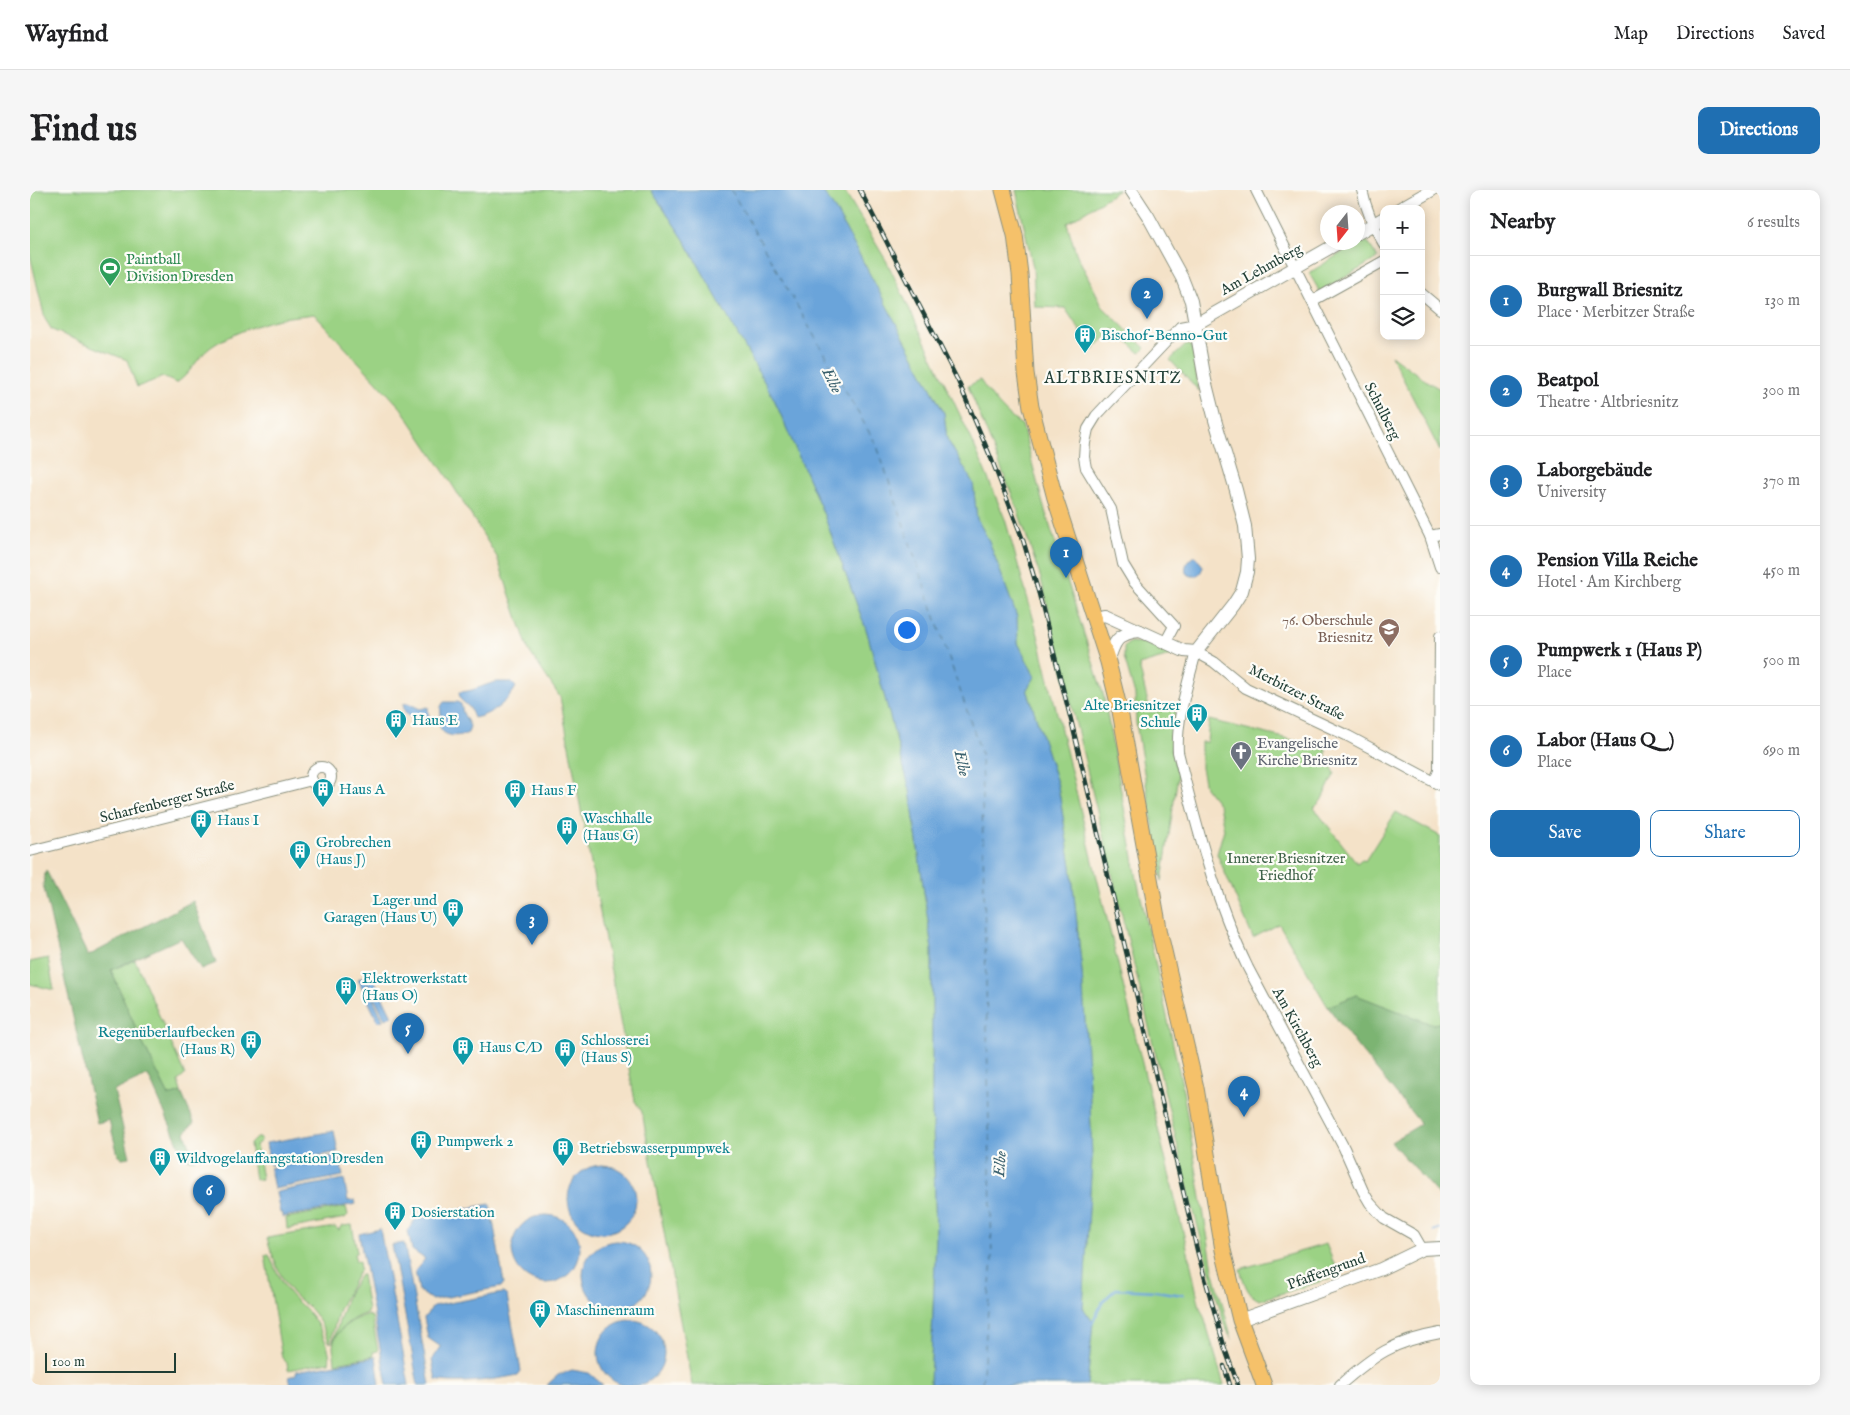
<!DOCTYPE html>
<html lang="en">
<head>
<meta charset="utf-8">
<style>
	body { margin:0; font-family:"IM FELL English",serif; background:#f6f6f6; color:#202124 }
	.controls { position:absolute; right:15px; top:15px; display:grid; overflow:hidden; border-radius:10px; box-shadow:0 2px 12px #0003 }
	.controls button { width:45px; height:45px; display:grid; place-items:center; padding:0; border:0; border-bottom:1px solid #e0e0e0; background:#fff; color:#202124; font:25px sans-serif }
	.compass { position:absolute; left:1290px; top:15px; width:45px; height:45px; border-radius:50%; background:#fff; box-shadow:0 2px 12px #0003; rotate:197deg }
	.scale { position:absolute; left:15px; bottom:12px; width:131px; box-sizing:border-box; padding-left:5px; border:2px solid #1f3d34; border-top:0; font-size:14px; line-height:18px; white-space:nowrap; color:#1f3d34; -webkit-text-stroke:4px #fdfcf7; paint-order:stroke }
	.you { position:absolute; left:876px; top:439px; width:18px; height:18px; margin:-12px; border:4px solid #fff; border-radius:50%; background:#1a73e8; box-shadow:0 0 0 8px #1a73e833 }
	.badge { display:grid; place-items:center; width:32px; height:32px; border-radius:50%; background:#1f6fb2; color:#fff; font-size:16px; font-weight:700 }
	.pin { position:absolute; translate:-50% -41px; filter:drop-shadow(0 1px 2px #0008) }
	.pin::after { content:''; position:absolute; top:26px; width:18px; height:15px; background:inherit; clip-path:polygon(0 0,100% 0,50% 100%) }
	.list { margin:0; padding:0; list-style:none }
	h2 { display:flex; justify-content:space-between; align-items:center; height:65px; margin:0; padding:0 20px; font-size:21px }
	h2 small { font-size:16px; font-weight:400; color:#757577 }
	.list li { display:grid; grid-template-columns:32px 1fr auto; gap:15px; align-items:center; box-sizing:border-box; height:90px; padding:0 20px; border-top:1px solid #e0e0e0 }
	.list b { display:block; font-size:19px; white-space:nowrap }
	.list p { margin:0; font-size:16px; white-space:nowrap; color:#757577 }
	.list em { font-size:16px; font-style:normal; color:#757577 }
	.actions { display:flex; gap:10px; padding:15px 20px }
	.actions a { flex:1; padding:11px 0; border:1px solid #1f6fb2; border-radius:10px; text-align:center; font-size:18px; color:#1f6fb2 }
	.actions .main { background:#1f6fb2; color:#fff }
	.icon { flex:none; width:28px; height:28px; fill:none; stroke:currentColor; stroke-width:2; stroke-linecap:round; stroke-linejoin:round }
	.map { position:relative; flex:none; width:1410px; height:1195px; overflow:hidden; border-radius:10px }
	header { display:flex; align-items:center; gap:30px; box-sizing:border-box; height:70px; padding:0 25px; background:#fff; border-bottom:1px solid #e0e0e0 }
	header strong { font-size:24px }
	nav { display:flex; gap:28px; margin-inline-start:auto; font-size:18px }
	.intro { display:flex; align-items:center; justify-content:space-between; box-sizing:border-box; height:120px; padding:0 30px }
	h1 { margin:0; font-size:35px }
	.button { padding:12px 22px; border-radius:10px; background:#1f6fb2; color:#fff; font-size:18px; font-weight:700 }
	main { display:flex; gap:30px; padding:0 30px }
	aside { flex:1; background:#fff; border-radius:10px; box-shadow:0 2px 12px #0003 }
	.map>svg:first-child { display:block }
	.green { fill:#9bd284; stroke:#5d885c }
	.forest { fill:#7cb472; stroke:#4e7853 }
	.water { fill:#6ba4da; stroke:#457087 }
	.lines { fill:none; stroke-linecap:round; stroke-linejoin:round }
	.stream { stroke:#6ba4da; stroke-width:2.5 }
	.ferry { stroke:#3a616e; stroke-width:1; stroke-dasharray:6 5; stroke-linecap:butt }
	.minor-casing { stroke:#8a907e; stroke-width:12 }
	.tertiary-casing { stroke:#8a907e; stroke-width:14 }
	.primary-casing { stroke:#8a907e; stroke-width:17 }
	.minor { stroke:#fff; stroke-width:10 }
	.tertiary { stroke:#fff; stroke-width:12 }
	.primary { stroke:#f5c16b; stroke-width:15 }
	.rail-casing { stroke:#1f3d34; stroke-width:4.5 }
	.rail { stroke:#fdfcf7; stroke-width:2.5; stroke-dasharray:8; stroke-linecap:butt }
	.labels { text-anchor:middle; stroke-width:4.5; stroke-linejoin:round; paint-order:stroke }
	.leisure-label { font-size:15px; fill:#27864d; stroke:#fdfcf7; text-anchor:start }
	.street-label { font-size:15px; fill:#1f3d34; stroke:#fdfcf7 }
	.culture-label { font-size:15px; fill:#0d838f; stroke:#fdfcf7; text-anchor:start }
	.education-label { font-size:15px; fill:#785e54; stroke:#fdfcf7; text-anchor:end }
	.worship-label { font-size:15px; fill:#5b616d; stroke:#fdfcf7; text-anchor:start }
	.park-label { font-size:15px; fill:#3e6248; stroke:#fdfcf7 }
	.neighbourhood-label { font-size:16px; letter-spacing:1px; fill:#1f3d34; stroke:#fdfcf7 }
	.water-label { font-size:16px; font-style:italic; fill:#3a616e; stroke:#fdfcf7 }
</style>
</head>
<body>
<header>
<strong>Wayfind</strong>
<nav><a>Map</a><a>Directions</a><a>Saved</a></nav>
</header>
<div class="intro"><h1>Find us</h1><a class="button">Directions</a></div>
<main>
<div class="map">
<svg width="1410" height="1195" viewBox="0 0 1410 1195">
	<rect width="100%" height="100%" fill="#fdfcf7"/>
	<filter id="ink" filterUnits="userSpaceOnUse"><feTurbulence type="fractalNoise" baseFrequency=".02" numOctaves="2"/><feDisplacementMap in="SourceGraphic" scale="10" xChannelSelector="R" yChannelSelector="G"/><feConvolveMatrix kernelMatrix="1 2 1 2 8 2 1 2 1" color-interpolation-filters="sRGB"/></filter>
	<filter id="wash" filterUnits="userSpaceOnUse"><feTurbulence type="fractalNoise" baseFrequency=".0096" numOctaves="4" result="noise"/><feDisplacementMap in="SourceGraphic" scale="20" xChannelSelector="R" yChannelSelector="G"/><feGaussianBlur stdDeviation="1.12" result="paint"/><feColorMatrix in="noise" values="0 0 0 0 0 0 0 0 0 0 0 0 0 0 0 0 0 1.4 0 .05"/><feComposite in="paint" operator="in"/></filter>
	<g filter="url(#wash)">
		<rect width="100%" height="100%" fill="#f4e2c8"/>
		<g class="green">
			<path d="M 0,0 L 621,0 L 655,51 L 744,209 L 794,325 L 837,442 L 880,600 L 902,760 L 902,931 L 905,933 L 903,934 L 906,1048 L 900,1195 L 662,1195 L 612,922 L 605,911 L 530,507 L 499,461 L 467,367 L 418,288 L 371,218 L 284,124 C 272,126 260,126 249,129 C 230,133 196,146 181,157 C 167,167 160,185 146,193 L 133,187 L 107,197 L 97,170 L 22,140 L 15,129 L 0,65 Z"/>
			<path d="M 792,0 L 814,0 L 857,72 L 942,250 L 975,329 L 1008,445 L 1159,1066 L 1170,1118 L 1174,1127 L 1194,1195 L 1057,1195 L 1063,1132 L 1053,1118 L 1062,969 L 1060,912 L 1052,782 L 1041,676 L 1028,596 L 997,499 L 1005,487 L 988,453 L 987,427 L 959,351 L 947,329 L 943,293 L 917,249 L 914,223 L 806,21 Z"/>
			<path d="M 986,0 L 1089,0 L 1037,33 L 1046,63 L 1073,117 L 1115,158 L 1110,163 L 1084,139 L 1063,160 L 1035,118 L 1005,117 L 1003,77 Z"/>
			<path d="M 1335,48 L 1348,68 L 1290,102 L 1279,83 Z"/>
			<path d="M 1156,155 L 1162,156 L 1169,201 L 1140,170 Z"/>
			<path d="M 1361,165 L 1398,192 L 1410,199 L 1410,261 Z"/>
			<path d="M 950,190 C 959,204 977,227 992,235 L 1013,314 L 1074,507 L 1107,689 L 1152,895 L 1183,1079 L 1202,1150 L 1194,1134 L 1160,1007 L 1011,389 L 986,315 L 938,196 Z"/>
			<path d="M 1100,452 L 1115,453 L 1143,465 L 1109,475 L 1120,522 L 1146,519 L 1141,560 L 1148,585 L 1132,691 L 1106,533 L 1105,505 L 1094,467 L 1094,457 Z"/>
			<path d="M 1179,530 L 1296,558 L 1296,568 L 1305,583 L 1291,611 L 1284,618 L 1327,673 L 1332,669 L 1335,671 L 1366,622 L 1410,646 L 1410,833 L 1401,834 L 1326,805 L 1298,817 L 1249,734 L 1223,748 L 1187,664 L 1194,639 L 1189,615 L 1175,597 L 1171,578 L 1171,552 L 1177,552 Z"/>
			<path d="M 18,768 L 24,800 L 0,794 L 0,772 Z"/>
			<path d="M 105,770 L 155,885 L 148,891 L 151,902 L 139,906 L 111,850 L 81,780 Z"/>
			<path d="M 226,948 L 231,948 L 231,951 L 226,955 L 232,989 L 225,990 L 220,954 Z"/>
			<path d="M 316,1017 L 318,1025 L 315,1028 L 257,1039 L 256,1028 Z"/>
			<path d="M 322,1035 L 327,1062 L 324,1064 L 326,1071 L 329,1071 L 330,1079 L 309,1119 L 300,1153 C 295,1141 289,1129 281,1120 C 276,1114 268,1110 263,1104 C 250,1088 243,1068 237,1048 L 305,1037 L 309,1040 L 311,1036 Z"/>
			<path d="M 1296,1054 L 1309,1086 L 1230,1110 C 1217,1106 1214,1092 1210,1079 Z"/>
			<path d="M 235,1065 L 239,1065 C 244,1076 249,1087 255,1097 C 261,1107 271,1114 279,1123 C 287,1132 303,1161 299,1172 L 258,1180 L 257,1173 L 252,1168 Z"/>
			<path d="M 330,1085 L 332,1085 L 338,1120 L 337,1123 C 321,1128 309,1138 302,1153 L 318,1104 Z"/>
			<path d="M 337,1125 L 342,1127 L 348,1161 L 343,1162 L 344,1166 L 305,1173 C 305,1168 303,1162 303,1157 C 304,1141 323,1128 337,1125 Z"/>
		</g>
		<g class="forest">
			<path d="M 16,680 L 58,766 L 163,711 L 186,773 L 171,779 L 151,748 L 81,780 L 111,850 L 139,906 L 151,902 L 164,932 L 155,943 L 165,969 C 159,970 155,968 152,962 L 118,885 L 84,901 L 100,967 L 92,968 L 88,965 L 79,930 L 67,933 L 13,694 Z"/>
			<path d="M 1326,805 L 1401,834 L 1410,833 L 1410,1007 L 1361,952 L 1391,934 L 1326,855 L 1298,817 Z"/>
		</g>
		<g class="water">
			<path d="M 621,0 L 792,0 L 806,21 L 914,223 L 917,249 L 943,293 L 947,329 L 959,351 L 987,427 L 988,453 L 1005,487 L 997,499 L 1028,596 L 1041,676 L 1052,782 L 1060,912 L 1062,969 L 1053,1118 L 1063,1132 L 1057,1195 L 900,1195 L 906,1048 L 903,933 L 905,934 L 902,931 L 902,760 L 880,600 L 837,442 L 794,325 L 744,209 L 655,51 Z"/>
			<path d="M 1165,366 L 1173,376 C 1171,386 1164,389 1156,383 C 1154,376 1158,369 1165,366 Z"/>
			<path d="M 466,492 L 481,492 L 486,497 C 478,512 461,525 444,528 L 440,518 L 430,509 L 429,502 C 442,502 453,495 466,492 Z"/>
			<path d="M 414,512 L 427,512 L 431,514 L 433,523 L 440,536 L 438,543 C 430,547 412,548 410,536 C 409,533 411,530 411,527 C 411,520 409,518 414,512 Z"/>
			<path d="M 378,513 L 390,519 L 398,517 L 399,529 L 397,533 C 384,527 375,530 373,514 Z"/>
			<path d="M 341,783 L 362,826 L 355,829 L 334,786 Z"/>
			<path d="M 333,787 L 353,830 L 348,832 L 328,789 Z"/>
			<path d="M 304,941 L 308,962 L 240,975 L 236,953 Z"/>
			<path d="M 309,965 L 313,986 L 244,999 L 240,978 Z"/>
			<circle cx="572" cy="1009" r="34"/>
			<path d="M 314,989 L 318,1011 L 325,1010 L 326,1014 L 252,1027 L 252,1023 L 250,1023 L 246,1002 Z"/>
			<path d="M 460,1014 L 474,1093 L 471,1097 L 402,1110 L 389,1101 L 385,1081 L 395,1069 L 382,1060 L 378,1041 L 386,1028 Z"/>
			<circle cx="516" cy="1059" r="34"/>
			<path d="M 350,1039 L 379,1195 L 357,1195 L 329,1044 Z"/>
			<circle cx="587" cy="1085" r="34"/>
			<path d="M 374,1053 L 400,1195 L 388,1195 L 362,1055 Z"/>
			<path d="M 473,1103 L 477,1106 L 491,1181 L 488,1185 C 465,1190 425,1195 406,1190 L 402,1170 L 411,1157 L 398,1148 L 394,1128 L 403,1116 Z"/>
			<circle cx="601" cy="1163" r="33"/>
			<path d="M 346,1167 L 350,1195 L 261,1195 L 259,1187 L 265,1185 L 267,1181 Z"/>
			<path d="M 542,1180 L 559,1183 L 573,1195 L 517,1195 L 528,1185 Z"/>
		</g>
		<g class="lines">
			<g class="stream">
				<path d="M 1404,1041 L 1410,1039"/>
				<path d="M 1062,1134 L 1073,1111 L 1086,1099 L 1126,1101 L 1153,1105"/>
			</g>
			<path class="ferry" d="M 701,0 L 847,256 L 951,562 L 962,1069 L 952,1195"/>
		</g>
	</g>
	<g filter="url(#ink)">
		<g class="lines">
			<g class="minor-casing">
				<g id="minor">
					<path d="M 1226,0 L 1400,346 L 1410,377"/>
					<path d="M 1332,0 C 1336,20 1343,36 1354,54"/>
					<path d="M 1391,103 L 1410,119"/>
					<path d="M 1282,111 L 1354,71"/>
					<path d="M 1400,346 L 1410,344"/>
					<path d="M 1135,453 L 1144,436 L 1104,392 L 1093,374 L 1081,319 L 1056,278 L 1054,267 L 1055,253 L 1058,239 L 1066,226 L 1080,211 L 1150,137 L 1166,134"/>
					<circle cx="291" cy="587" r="10"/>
					<path d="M 1404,592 L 1409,581 L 1410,446"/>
					<path d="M 0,661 L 282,590"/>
					<path d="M 1392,1059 L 1384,1045 L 1354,1028 L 1340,1013 L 1333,1001 L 1314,958 L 1218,778 C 1185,710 1166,635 1148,562 C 1146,529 1158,493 1166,462 L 1184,472 L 1216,498 L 1318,546 L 1410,595"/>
					<path d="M 1310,1195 C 1344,1165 1364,1151 1410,1143"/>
				</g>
			</g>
			<g class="tertiary-casing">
				<g id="tertiary">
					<path d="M 1369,19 L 1402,0"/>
					<path d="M 1328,43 L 1354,28"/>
					<path d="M 1166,134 L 1310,52"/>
					<path d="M 1063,427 L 1075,425 L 1154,461 L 1166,462 L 1203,415 L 1212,401 L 1217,382 L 1218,369 L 1215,336 L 1206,300 L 1185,230 L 1175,190 L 1161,111 L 1152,88 L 1118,26 L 1101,0"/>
					<path d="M 1078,472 C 1084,452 1087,443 1110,441"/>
					<path d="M 1210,1130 L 1351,1079 L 1392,1059 L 1410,1058"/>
				</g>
			</g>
			<g class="primary-casing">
				<path id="primary" d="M 973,0 L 985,45 L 990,84 L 996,183 L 1001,217 L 1025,308 L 1078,472 L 1090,521 L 1130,744 L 1166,898 L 1193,1060 L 1210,1130 L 1234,1195"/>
			</g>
			<use href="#minor" class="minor"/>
			<use href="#tertiary" class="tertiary"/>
			<use href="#primary" class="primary"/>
			<g class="rail-casing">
				<g id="rail">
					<path d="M 830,0 L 928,191 L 961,268 L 993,350 L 1009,404 L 1042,534 L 1168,1064 L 1195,1159 L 1208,1195"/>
					<path d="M 1194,1176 L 1200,1195"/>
				</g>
			</g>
			<use href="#rail" class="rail"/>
		</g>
	</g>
	<defs>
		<g id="stadium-pin" transform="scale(1.125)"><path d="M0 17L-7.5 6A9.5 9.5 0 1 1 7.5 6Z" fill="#2e9e5b" stroke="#fdfcf7"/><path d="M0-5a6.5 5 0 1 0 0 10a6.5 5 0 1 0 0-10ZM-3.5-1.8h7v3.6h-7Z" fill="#fff"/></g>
		<g id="building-pin" transform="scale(1.125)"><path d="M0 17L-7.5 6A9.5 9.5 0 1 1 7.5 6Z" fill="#0f9aa8" stroke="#fdfcf7"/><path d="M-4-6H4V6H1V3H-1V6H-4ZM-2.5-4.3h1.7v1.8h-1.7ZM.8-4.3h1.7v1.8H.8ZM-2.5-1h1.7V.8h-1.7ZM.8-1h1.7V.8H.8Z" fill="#fff"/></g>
		<g id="school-pin" transform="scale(1.125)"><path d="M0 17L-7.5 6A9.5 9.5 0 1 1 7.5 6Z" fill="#8d6e63" stroke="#fdfcf7"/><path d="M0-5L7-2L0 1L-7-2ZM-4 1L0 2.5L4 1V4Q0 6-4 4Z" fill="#fff"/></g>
		<g id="church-pin" transform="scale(1.125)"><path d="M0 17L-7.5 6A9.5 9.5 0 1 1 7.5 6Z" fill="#6b7280" stroke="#fdfcf7"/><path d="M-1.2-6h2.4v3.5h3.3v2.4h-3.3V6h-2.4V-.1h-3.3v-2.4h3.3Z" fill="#fff"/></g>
	</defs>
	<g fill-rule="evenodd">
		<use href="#stadium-pin" x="80" y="78"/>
		<use href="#building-pin" x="1055" y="145"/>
		<use href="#school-pin" x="1359" y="439"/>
		<use href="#building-pin" x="1167" y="524"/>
		<use href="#building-pin" x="366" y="530"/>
		<use href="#church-pin" x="1211" y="562"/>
		<use href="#building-pin" x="293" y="599"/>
		<use href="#building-pin" x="485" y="600"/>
		<use href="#building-pin" x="171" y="630"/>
		<use href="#building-pin" x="537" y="637"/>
		<use href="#building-pin" x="270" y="661"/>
		<use href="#building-pin" x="423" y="719"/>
		<use href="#building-pin" x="316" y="797"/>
		<use href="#building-pin" x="221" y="851"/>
		<use href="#building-pin" x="433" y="857"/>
		<use href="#building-pin" x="535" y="859"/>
		<use href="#building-pin" x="391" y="951"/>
		<use href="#building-pin" x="533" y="958"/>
		<use href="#building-pin" x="130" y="968"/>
		<use href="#building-pin" x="365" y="1022"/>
		<use href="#building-pin" x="510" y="1120"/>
	</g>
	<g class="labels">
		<g class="leisure-label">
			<text x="96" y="74">Paintball<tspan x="96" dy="17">Division Dresden</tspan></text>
		</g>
		<g class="street-label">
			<text transform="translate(1231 79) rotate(-29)" y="5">Am Lehmberg</text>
			<text transform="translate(1353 221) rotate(63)" y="5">Schulberg</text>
			<text transform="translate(1267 502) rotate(27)" y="5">Merbitzer Straße</text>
			<text transform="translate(137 611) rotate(-14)" y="5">Scharfenberger Straße</text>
			<text transform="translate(1268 837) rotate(61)" y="5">Am Kirchberg</text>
			<text transform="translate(1296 1081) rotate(-20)" y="5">Pfaffengrund</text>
		</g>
		<g class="culture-label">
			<text x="1071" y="150">Bischof-Benno-Gut</text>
			<text x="1151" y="520" text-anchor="end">Alte Briesnitzer<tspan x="1151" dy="17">Schule</tspan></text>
			<text x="382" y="535">Haus E</text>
			<text x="309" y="604">Haus A</text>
			<text x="501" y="605">Haus F</text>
			<text x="553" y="633">Waschhalle<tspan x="553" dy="17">(Haus G)</tspan></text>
			<text x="187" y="635">Haus I</text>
			<text x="286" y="657">Grobrechen<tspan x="286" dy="17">(Haus J)</tspan></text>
			<text x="407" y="715" text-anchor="end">Lager und<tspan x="407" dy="17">Garagen (Haus U)</tspan></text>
			<text x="332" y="793">Elektrowerkstatt<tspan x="332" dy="17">(Haus O)</tspan></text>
			<text x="205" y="847" text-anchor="end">Regenüberlaufbecken<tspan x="205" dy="17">(Haus R)</tspan></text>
			<text x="551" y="855">Schlosserei<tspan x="551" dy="17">(Haus S)</tspan></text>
			<text x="449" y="862">Haus C/D</text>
			<text x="407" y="956">Pumpwerk 2</text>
			<text x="549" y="963">Betriebswasserpumpwek</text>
			<text x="146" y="973">Wildvogelauffangstation Dresden</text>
			<text x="381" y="1027">Dosierstation</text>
			<text x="526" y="1125">Maschinenraum</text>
		</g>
		<g class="education-label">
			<text x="1343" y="435">76. Oberschule<tspan x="1343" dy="17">Briesnitz</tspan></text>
		</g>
		<g class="worship-label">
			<text x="1227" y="558">Evangelische<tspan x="1227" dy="17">Kirche Briesnitz</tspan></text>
		</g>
		<g class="park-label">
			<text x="1256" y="673">Innerer Briesnitzer<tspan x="1256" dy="17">Friedhof</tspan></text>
		</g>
		<g class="neighbourhood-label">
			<text x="1083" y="193">ALTBRIESNITZ</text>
		</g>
		<g class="water-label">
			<text transform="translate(803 190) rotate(64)" y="6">Elbe</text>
			<text transform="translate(933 573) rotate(78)" y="6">Elbe</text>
			<text transform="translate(969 974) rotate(-86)" y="6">Elbe</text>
		</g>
	</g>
</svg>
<div class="controls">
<button>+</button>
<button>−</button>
<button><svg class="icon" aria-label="layers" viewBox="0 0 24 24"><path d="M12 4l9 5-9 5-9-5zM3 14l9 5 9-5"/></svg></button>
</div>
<svg class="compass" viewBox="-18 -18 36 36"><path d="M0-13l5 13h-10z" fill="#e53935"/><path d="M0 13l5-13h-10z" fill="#757577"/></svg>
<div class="scale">100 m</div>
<div class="you"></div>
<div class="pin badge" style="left:1036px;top:388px">1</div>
<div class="pin badge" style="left:1117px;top:129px">2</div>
<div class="pin badge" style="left:502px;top:755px">3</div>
<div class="pin badge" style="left:1214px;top:927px">4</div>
<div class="pin badge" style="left:378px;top:864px">5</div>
<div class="pin badge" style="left:179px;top:1026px">6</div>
</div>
<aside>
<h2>Nearby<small>6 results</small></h2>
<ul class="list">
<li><span class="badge">1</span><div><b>Burgwall Briesnitz</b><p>Place · Merbitzer Straße</p></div><em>130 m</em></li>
<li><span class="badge">2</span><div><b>Beatpol</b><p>Theatre · Altbriesnitz</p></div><em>300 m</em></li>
<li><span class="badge">3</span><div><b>Laborgebäude</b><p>University</p></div><em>370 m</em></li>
<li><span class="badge">4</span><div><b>Pension Villa Reiche</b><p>Hotel · Am Kirchberg</p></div><em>450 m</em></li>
<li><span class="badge">5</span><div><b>Pumpwerk 1 (Haus P)</b><p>Place</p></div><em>500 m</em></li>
<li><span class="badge">6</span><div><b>Labor (Haus Q)</b><p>Place</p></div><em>690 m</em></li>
</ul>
<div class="actions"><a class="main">Save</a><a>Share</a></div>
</aside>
</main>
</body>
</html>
